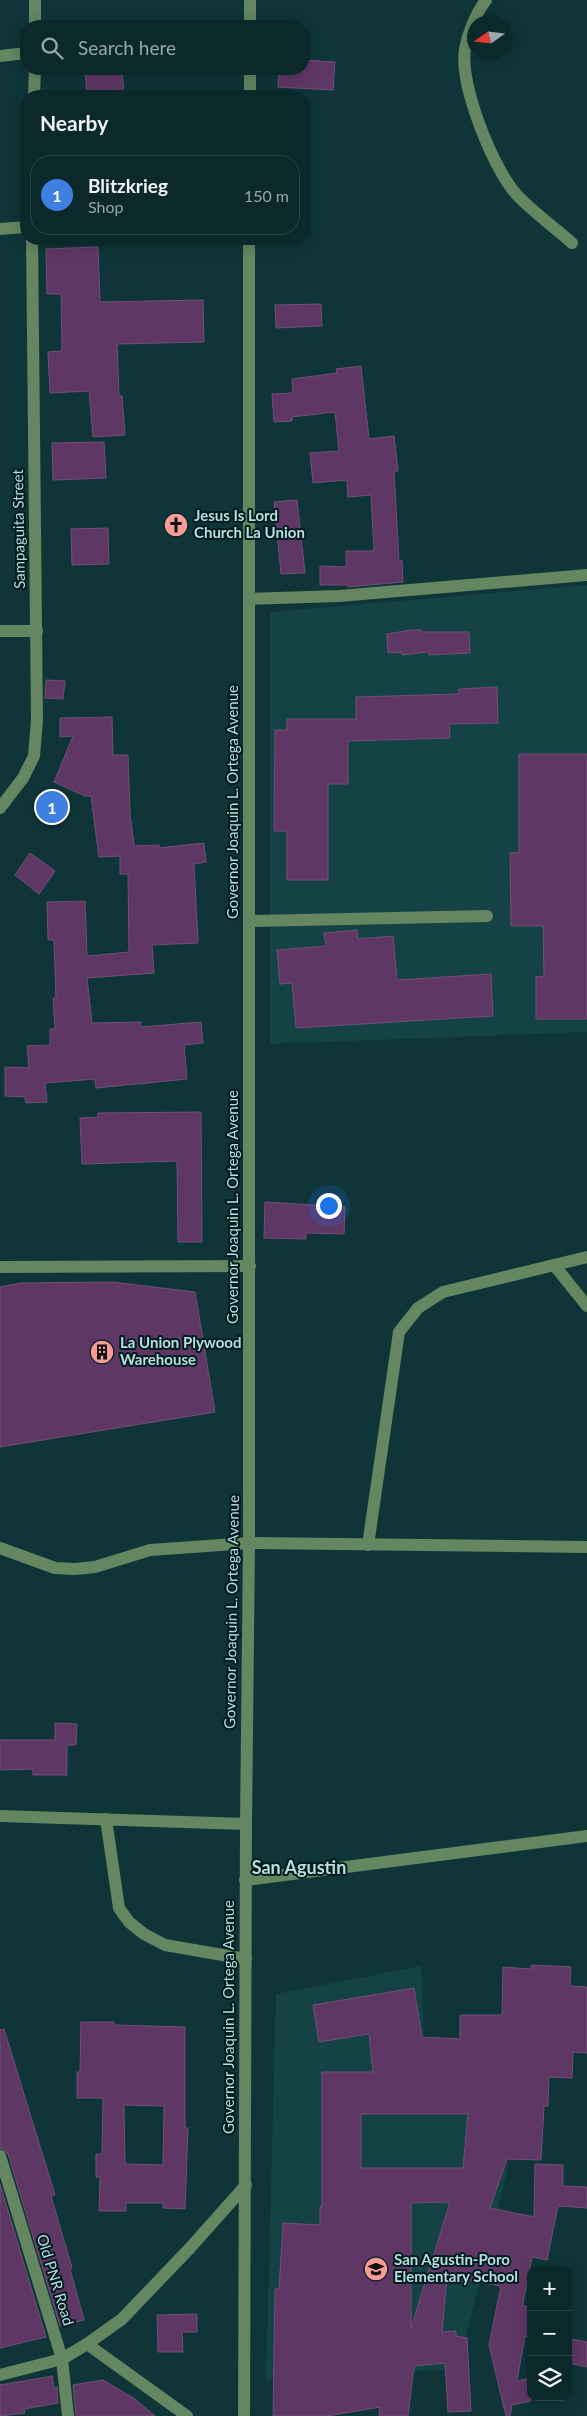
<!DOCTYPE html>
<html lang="en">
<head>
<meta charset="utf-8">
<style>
	body { margin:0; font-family:Lato,sans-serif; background:#143032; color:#f1f3f6 }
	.controls { position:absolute; right:15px; bottom:15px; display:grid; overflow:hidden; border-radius:10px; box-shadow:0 2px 12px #0003 }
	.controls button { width:45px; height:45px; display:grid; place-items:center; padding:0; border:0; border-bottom:1px solid #2b4447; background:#0b282a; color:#f1f3f6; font:25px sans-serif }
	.compass { position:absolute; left:467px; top:15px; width:45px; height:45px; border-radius:50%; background:#0b282a; box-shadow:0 2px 12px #0003; rotate:256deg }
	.you { position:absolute; left:328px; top:1205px; width:18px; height:18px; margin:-12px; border:4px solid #fff; border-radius:50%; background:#1a73e8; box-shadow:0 0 0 8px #1a73e833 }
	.badge { display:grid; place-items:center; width:32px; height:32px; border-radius:50%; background:#1a73e8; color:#fff; font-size:16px; font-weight:700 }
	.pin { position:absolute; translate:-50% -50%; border:2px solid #fff; box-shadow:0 1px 5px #0006 }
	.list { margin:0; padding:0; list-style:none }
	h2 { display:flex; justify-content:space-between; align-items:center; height:65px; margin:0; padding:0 20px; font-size:21px }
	h2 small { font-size:16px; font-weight:400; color:#9aa6a8 }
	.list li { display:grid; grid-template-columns:32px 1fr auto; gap:15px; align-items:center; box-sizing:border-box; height:80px; margin:0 10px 10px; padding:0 10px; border:1px solid #2b4447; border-radius:20px }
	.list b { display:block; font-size:19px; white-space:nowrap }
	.list p { margin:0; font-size:16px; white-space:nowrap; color:#9aa6a8 }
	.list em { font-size:16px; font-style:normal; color:#9aa6a8 }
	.icon { flex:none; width:28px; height:28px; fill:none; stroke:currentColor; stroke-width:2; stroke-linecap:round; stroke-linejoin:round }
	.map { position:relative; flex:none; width:587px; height:2416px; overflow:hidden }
	.search { position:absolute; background:#0b282a; box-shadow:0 2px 12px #0003; left:20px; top:20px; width:290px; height:55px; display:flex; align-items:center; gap:12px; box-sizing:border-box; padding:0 18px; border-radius:20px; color:#9aa6a8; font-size:19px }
	.panel { position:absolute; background:#0b282a; box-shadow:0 2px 12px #0003; left:20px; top:90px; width:290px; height:155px; border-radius:20px }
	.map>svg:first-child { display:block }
	.built { fill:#144245 }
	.building { fill:#5f3765; stroke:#715076; fill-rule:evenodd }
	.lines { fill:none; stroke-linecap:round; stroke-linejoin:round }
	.minor { stroke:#648661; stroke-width:12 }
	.labels { text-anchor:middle; stroke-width:4; stroke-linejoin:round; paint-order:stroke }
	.poi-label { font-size:15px; font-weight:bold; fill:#bbdde0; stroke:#001c1e; text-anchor:start }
	.street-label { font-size:15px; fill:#bbdde0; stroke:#001c1e }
	.quarter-label { font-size:18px; font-weight:bold; fill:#bbdde0; stroke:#001c1e }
</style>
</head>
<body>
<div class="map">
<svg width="587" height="2416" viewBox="0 0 587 2416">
	<rect width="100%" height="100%" fill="#0f3538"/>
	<g class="built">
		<path d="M 587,585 L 587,1032 L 270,1044 L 270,612 Z"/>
		<path d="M 421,1966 L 425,2065 L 502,2077 L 508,2169 L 458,2369 L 266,2381 L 276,1994 Z"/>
	</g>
	<g class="building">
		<path d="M 304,60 L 335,62 L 333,90 L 278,87 L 279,69 L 304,69 Z"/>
		<path d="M 85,69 L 122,69 L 124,96 L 87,96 Z"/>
		<path d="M 98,247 L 100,302 L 203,300 L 204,342 L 117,344 L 119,396 L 122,396 L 125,435 L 93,437 L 89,391 L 50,393 L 48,352 L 62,351 L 61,294 L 47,294 L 46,249 Z"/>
		<path d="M 321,304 L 322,326 L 276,328 L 275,305 Z"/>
		<path d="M 361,366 L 369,439 L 394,436 L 398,471 L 394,471 L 399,561 L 402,560 L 403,582 L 348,587 L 348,585 L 320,585 L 320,566 L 346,567 L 346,551 L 374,551 L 371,495 L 348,497 L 347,480 L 313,483 L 310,453 L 339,451 L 335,412 L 292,417 L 292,421 L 274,422 L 272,394 L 293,393 L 292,379 L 337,373 L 336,369 Z"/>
		<path d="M 104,442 L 106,478 L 53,480 L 52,443 Z"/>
		<path d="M 297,500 L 305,573 L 281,574 L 274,502 Z"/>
		<path d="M 108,528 L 109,564 L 72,565 L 71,529 Z"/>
		<path d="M 411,630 L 422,630 L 422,632 L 469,632 L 470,653 L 429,655 L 428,652 L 402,655 L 401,652 L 388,653 L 387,634 Z"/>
		<path d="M 46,680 L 65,681 L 63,699 L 45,698 Z"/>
		<path d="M 497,687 L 498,723 L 449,724 L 450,738 L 348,741 L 348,784 L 328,784 L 328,880 L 287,880 L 287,831 L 274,831 L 275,730 L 287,730 L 287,719 L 356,719 L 356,697 L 459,694 L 459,689 Z"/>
		<path d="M 112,717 L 113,755 L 128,755 L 130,813 L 134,846 L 159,845 L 159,848 L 204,843 L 206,862 L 194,864 L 198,943 L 152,945 L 154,973 L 87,978 L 92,1023 L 141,1022 L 141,1027 L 201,1022 L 203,1043 L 184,1045 L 187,1079 L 96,1088 L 95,1079 L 45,1083 L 47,1102 L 26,1103 L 25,1097 L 5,1096 L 5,1067 L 29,1068 L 27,1046 L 50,1045 L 50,1029 L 55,1029 L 53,998 L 56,998 L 54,940 L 48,940 L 47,902 L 85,901 L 87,956 L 129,952 L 128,874 L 120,874 L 120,856 L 99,857 L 91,796 L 85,796 L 54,782 L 73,736 L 60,737 L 60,718 Z"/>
		<path d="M 519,754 L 587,754 L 587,1019 L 536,1019 L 536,977 L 544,976 L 543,926 L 511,926 L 510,853 L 519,853 Z"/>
		<path d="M 30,853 L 55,871 L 39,894 L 15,875 Z"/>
		<path d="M 357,930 L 358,939 L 393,936 L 397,980 L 491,974 L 493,1016 L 296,1028 L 292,983 L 280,984 L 277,950 L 326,946 L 324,933 Z"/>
		<path d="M 201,1112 L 202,1242 L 178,1242 L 177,1161 L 82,1164 L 80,1118 L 98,1117 L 98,1113 Z"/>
		<path d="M 265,1202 L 345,1207 L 344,1234 L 306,1233 L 306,1239 L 264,1238 Z"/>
		<path d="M 112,1282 L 195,1292 L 215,1412 L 0,1447 L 0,1287 L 21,1283 Z"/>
		<path d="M 55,1723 L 77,1724 L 76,1745 L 67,1745 L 67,1775 L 33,1775 L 33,1769 L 0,1770 L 0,1740 L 55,1740 Z"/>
		<path d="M 531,1965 L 571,1967 L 570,1986 L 587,1987 L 587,2053 L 573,2052 L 572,2078 L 549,2077 L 548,2106 L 544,2106 L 541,2160 L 507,2159 L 490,2208 L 534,2217 L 535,2164 L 563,2165 L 563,2186 L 587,2187 L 587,2208 L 558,2206 L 547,2260 L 532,2257 L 523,2303 L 524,2306 L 531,2307 L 531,2338 L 525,2336 L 517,2381 L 531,2378 L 531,2401 L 512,2405 L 510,2416 L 506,2416 L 489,2345 L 501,2286 L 468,2280 L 467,2283 L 447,2277 L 442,2332 L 456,2331 L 456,2336 L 467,2338 L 471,2411 L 448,2412 L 445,2363 L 414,2366 L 408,2416 L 379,2416 L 380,2407 L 327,2416 L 273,2416 L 275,2289 L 279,2289 L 283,2223 L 320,2225 L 320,2207 L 322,2207 L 322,2072 L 373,2072 L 369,2034 L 319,2042 L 313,2005 L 414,1988 L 422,2037 L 460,2039 L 460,2015 L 502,2015 L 503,1967 L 531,1969 ZM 361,2114 L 468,2114 L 463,2168 L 361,2168 ZM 450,2202 L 411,2328 L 411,2203 Z"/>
		<path d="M 81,2022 L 114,2022 L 114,2025 L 185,2027 L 185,2128 L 188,2128 L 185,2209 L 163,2208 L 163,2203 L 126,2203 L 126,2211 L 99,2211 L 100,2177 L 96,2177 L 96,2154 L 102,2154 L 103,2098 L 77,2098 L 77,2072 L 80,2072 ZM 124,2105 L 164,2106 L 163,2165 L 125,2164 Z"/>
		<path d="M 4,2029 L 55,2195 L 51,2196 L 72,2268 L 70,2269 L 84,2320 L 60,2326 L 8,2154 L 0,2148 L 0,2030 Z"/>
		<path d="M 0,2184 L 46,2337 L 0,2348 Z"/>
		<path d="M 197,2314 L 197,2332 L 182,2332 L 183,2352 L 158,2352 L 157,2315 Z"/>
		<path d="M 568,2338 L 587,2342 L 587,2367 L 568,2363 Z"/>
		<path d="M 52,2376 L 54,2388 L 57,2387 L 58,2403 L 24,2409 L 25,2413 L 0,2416 L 0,2385 Z"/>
		<path d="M 103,2380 L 135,2399 L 155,2416 L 76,2416 L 73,2385 Z"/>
	</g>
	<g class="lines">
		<g class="minor">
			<path d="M 486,0 C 476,13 468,33 465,49 C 459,84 493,169 517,195 C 533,212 554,227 572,243"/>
			<path d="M 35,26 L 35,0"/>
			<path d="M 250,26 L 250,0"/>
			<path d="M 0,56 L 26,53"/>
			<path d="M 34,96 L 35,69"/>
			<path d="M 250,96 L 250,69"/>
			<path d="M 0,229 L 26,227"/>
			<path d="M 249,599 L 339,596 L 587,575"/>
			<path d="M 0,631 L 37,631"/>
			<path d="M 0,808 L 23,778 L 34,756 L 37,720 L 32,239"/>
			<path d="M 249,921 L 487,916"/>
			<path d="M 554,1265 L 587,1306"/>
			<path d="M 0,1267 L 250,1266"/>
			<path d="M 368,1545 L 399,1332 L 418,1308 L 443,1292 L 587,1257"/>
			<path d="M 0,1548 L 55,1568 L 75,1569 L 95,1567 L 150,1550 L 249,1543 L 587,1547"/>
			<path d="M 0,1816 L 246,1824"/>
			<path d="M 106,1819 L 119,1908 L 129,1922 L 144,1934 L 165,1945 L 246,1959"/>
			<path d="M 245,1880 L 587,1836"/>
			<path d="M 0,2156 L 62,2359 L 68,2416"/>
			<path d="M 87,2344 L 187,2416"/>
			<path d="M 0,2375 L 62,2359 L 87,2344 L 122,2319 L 190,2248 L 246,2185"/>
			<path d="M 244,2416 L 246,1824 L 249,1543 L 249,239"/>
		</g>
	</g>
	<defs>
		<g id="church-disc" transform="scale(1.25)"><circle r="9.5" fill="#f59b98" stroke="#001c1e"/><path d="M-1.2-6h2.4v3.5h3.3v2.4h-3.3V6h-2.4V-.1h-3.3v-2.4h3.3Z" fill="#111"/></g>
		<g id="building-disc" transform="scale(1.25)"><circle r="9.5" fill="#f59b98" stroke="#001c1e"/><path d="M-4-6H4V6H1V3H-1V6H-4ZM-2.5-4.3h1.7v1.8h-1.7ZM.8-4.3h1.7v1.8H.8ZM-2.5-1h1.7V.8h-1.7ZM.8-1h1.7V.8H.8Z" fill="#111"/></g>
		<g id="school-disc" transform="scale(1.25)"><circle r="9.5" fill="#f59b98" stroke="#001c1e"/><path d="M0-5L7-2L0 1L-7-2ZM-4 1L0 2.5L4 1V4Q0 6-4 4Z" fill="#111"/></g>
	</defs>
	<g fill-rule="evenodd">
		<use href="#church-disc" x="176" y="525"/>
		<use href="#building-disc" x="102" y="1352"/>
		<use href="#school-disc" x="376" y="2269"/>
	</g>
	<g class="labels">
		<g class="poi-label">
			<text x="194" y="521">Jesus Is Lord<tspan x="194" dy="17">Church La Union</tspan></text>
			<text x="120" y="1348">La Union Plywood<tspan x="120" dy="17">Warehouse</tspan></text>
			<text x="394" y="2265">San Agustin-Poro<tspan x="394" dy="17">Elementary School</tspan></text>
		</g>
		<g class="street-label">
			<text transform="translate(19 529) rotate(-91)" y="5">Sampaguita Street</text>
			<text transform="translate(233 802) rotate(-90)" y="5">Governor Joaquin L. Ortega Avenue</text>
			<text transform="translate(233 1207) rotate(-90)" y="5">Governor Joaquin L. Ortega Avenue</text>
			<text transform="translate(232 1612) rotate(-89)" y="5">Governor Joaquin L. Ortega Avenue</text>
			<text transform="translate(229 2017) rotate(-90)" y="5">Governor Joaquin L. Ortega Avenue</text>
			<text transform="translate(55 2280) rotate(73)" y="5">Old PNR Road</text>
		</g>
		<g class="quarter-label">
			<text x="299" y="1874">San Agustin</text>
		</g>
	</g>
</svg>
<div class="controls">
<button>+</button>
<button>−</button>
<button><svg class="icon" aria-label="layers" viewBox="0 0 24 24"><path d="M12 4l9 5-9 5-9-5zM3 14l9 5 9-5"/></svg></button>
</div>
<svg class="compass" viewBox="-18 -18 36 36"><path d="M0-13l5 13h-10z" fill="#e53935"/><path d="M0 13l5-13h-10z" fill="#9aa6a8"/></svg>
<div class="you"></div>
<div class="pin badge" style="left:52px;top:807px;background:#3f7fe0">1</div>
<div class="search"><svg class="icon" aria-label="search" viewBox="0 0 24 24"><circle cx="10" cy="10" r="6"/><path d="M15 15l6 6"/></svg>Search here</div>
<section class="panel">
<h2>Nearby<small></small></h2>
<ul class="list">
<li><span class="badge" style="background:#3f7fe0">1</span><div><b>Blitzkrieg</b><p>Shop</p></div><em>150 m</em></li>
</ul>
</section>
</div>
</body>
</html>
